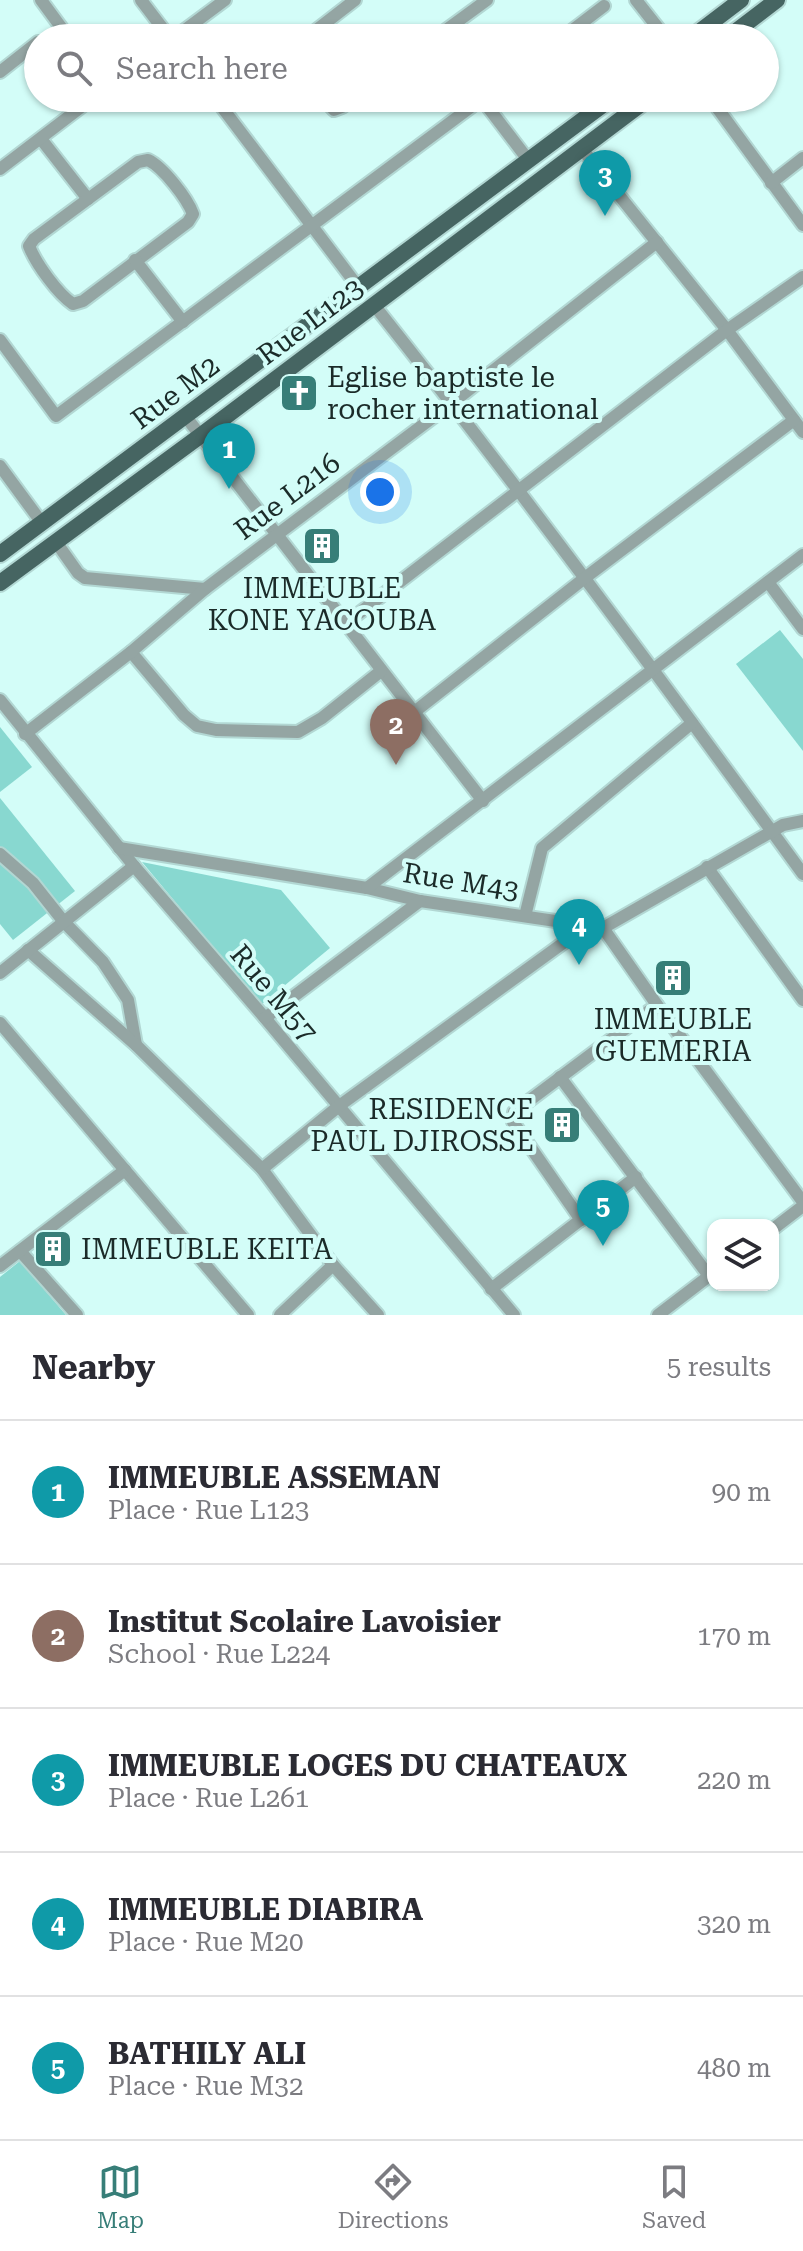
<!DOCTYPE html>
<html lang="en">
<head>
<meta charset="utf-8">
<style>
	body { margin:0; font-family:"Roboto Serif",serif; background:#f7f7f7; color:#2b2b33 }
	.controls { position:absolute; right:24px; bottom:24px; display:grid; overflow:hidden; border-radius:16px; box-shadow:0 2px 6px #0004 }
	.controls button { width:72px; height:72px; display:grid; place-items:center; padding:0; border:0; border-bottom:2px solid #e1e1e2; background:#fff; color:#2b2b33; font:40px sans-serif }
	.you { position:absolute; left:380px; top:492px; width:28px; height:28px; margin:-20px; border:6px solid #fff; border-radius:50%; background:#1a73e8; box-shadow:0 0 0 12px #1a73e833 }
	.badge { display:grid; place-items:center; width:52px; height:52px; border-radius:50%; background:#377e78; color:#fff; font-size:26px; font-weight:700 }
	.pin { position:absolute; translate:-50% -66px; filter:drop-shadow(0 2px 4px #0008) }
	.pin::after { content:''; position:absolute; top:42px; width:28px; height:24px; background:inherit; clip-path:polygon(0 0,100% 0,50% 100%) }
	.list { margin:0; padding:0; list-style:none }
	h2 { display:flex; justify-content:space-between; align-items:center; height:104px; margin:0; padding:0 32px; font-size:34px }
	h2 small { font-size:26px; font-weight:400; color:#7c7c81 }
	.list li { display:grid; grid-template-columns:52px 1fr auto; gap:24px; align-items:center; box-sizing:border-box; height:144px; padding:0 32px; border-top:2px solid #e1e1e2 }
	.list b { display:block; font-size:30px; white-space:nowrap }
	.list p { margin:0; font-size:26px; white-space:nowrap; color:#7c7c81 }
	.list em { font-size:26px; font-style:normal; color:#7c7c81 }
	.icon { flex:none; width:44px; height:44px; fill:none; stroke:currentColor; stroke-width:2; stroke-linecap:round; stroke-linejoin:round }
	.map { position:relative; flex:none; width:803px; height:1315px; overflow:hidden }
	.search { position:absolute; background:#fff; box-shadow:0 2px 6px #0004; left:24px; right:24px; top:24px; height:88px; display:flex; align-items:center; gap:20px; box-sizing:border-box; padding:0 28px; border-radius:44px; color:#7c7c81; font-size:30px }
	.sheet { height:824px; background:#fff }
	nav { display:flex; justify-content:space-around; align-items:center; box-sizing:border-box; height:112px; border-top:2px solid #e1e1e2; background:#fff; font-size:22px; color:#7c7c81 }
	nav a { display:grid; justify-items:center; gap:4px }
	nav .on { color:#377e78 }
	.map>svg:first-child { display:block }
	.green { fill:#88d8d0 }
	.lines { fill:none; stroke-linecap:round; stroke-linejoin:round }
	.minor-casing { stroke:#b2d7d3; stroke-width:16 }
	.major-casing { stroke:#b2d7d3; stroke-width:20 }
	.minor { stroke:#94a5a3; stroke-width:12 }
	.major { stroke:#466562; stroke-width:16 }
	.labels { text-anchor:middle; stroke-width:8; stroke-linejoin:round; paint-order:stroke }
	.street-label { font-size:28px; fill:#1b2b29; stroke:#d3fdf8 }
	.poi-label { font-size:28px; fill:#1b2b29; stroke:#d3fdf8; text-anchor:start }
</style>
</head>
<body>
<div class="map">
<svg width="803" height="1315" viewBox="0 0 803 1315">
	<rect width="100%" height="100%" fill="#d3fdf8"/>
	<g class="green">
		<path d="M 780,630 L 803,659 L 803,751 L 736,664 Z"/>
		<path d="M 0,727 L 32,767 L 0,792 Z"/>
		<path d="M 0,798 L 75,891 L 13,940 L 0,924 Z"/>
		<path d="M 142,862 L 281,890 L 330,948 L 261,1005 Z"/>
		<path d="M 20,1261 L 66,1315 L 0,1315 L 0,1277 Z"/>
	</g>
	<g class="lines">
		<g class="minor-casing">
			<g id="minor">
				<path d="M 41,0 L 69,38"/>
				<path d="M 141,0 L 170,38"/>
				<path d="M 636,0 L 666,38"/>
				<path d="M 174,38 L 225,0"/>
				<path d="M 306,38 L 355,0"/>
				<path d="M 435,38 L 487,0"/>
				<path d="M 562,38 L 604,6"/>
				<path d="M 0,72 L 38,42"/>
				<path d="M 215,98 L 359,288"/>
				<path d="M 323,98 L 334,110 L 342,107 L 354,98"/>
				<path d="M 481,98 L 529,161"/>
				<path d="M 710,98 L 803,225"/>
				<path d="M 41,139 L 88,199"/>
				<path d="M 582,149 L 727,330 L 803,432"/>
				<path d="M 148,160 C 163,167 187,198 193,214 L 188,222 L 83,301 L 73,304 C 58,294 36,264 29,246 L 34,239 L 138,162 Z"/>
				<path d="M 0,169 L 93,98"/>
				<path d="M 771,183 L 803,158"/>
				<path d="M 135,260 L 183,322"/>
				<path d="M 374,305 C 522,491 663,682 803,874"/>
				<path d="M 0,340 L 56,416 L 483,98"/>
				<path d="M 186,417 L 483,801"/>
				<path d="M 0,466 L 42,523"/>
				<path d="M 56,542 L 78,573 L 85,578 L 205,589"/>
				<path d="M 768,582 L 803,629"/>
				<path d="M 345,624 L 727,330 L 803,277"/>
				<path d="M 131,652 L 184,715 L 197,726 L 216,730 L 298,732 L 322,718 L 381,671"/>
				<path d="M 0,700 L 134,866 L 265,1018 L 514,1315"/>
				<path d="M 413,713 L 586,577 L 794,420"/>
				<path d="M 25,734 L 131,652 L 205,589 L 452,403 L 657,242"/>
				<path d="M 119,848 L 367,888 L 420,901 L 603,928 L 657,1005 L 803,1202"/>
				<path d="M 0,854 L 33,883 L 64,922 L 103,962 L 128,1000 L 136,1045"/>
				<path d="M 707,867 L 803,1000"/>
				<path d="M 367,888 L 803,555"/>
				<path d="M 525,916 L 542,848 L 692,723"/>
				<path d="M 603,928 L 783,825 L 803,821"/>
				<path d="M 28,950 L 136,1045 L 262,1169 L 333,1265 L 378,1315"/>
				<path d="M 0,973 L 134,866"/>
				<path d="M 265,1018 L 420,901"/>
				<path d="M 0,1023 L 248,1315"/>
				<path d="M 560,1077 L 709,1276"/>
				<path d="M 262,1169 L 339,1106 L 588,925"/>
				<path d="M 581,1220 L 513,1122 L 514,1112 L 657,1005"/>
				<path d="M 773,1229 L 803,1206"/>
				<path d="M 20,1251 L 77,1315"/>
				<path d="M 0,1266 L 125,1170"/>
				<path d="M 491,1289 L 636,1177"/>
				<path d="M 280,1315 L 333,1265"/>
				<path d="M 658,1315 L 713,1273"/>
			</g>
		</g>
		<g class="major-casing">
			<g id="major">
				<path d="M 691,38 L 741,0"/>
				<path d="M 727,38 L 777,0"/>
				<path d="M 0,554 L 612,98"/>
				<path d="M 0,583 L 200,436 L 649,98"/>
			</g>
		</g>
		<use href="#minor" class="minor"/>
		<use href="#major" class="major"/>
	</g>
	<defs>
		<g id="church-square" transform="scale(2)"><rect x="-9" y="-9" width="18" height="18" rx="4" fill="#377e78" stroke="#d3fdf8"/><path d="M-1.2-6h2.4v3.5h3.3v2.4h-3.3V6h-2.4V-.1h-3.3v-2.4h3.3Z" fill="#fff"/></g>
		<g id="building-square" transform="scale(2)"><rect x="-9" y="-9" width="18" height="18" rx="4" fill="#377e78" stroke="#d3fdf8"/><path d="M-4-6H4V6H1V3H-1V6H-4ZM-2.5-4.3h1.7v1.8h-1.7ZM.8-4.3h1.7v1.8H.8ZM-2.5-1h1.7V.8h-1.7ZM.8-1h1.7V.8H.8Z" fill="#fff"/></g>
	</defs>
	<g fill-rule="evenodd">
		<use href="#church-square" x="299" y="393"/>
		<use href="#building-square" x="322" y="546"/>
		<use href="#building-square" x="673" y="978"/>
		<use href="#building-square" x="562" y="1125"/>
		<use href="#building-square" x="53" y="1249"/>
	</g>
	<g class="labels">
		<g class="street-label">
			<text transform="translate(310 321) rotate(-37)" y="10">Rue L123</text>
			<text transform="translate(175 392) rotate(-37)" y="10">Rue M2</text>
			<text transform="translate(287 496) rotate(-37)" y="10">Rue L216</text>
			<text transform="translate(461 881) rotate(9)" y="10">Rue M43</text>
			<text transform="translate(274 993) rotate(50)" y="10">Rue M57</text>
		</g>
		<g class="poi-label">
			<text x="327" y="387">Eglise baptiste le<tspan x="327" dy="32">rocher international</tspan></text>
			<text x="322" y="598" text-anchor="middle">IMMEUBLE<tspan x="322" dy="32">KONE YACOUBA</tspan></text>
			<text x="673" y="1029" text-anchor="middle">IMMEUBLE<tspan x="673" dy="32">GUEMERIA</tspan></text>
			<text x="534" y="1119" text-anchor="end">RESIDENCE<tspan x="534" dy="32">PAUL DJIROSSE</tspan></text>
			<text x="81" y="1259">IMMEUBLE KEITA</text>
		</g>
	</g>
</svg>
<div class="controls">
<button><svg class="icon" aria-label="layers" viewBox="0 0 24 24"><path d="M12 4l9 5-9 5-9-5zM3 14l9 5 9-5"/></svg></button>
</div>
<div class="you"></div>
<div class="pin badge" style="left:229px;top:489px;background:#0f9aa8">1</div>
<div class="pin badge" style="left:396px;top:765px;background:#8d6e63">2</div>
<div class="pin badge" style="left:605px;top:216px;background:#0f9aa8">3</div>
<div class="pin badge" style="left:579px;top:965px;background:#0f9aa8">4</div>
<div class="pin badge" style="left:603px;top:1246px;background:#0f9aa8">5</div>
<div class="search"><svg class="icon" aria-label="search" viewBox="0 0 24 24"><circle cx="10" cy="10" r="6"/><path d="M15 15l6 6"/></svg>Search here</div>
</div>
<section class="sheet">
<h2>Nearby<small>5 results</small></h2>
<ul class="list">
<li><span class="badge" style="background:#0f9aa8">1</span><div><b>IMMEUBLE ASSEMAN</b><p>Place · Rue L123</p></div><em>90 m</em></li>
<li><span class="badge" style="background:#8d6e63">2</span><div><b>Institut Scolaire Lavoisier</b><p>School · Rue L224</p></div><em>170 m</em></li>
<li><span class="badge" style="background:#0f9aa8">3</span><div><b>IMMEUBLE LOGES DU CHATEAUX</b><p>Place · Rue L261</p></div><em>220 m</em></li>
<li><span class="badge" style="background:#0f9aa8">4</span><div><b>IMMEUBLE DIABIRA</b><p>Place · Rue M20</p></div><em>320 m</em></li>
<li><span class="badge" style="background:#0f9aa8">5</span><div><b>BATHILY ALI</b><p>Place · Rue M32</p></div><em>480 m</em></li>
</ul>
</section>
<nav>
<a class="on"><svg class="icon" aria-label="map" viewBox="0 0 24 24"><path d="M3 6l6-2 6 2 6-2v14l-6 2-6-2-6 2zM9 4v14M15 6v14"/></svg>Map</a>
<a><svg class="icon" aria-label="directions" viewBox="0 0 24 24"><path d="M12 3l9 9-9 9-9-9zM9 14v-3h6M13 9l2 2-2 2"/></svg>Directions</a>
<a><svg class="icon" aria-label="saved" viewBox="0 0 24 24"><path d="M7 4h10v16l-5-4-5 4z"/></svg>Saved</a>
</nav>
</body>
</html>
